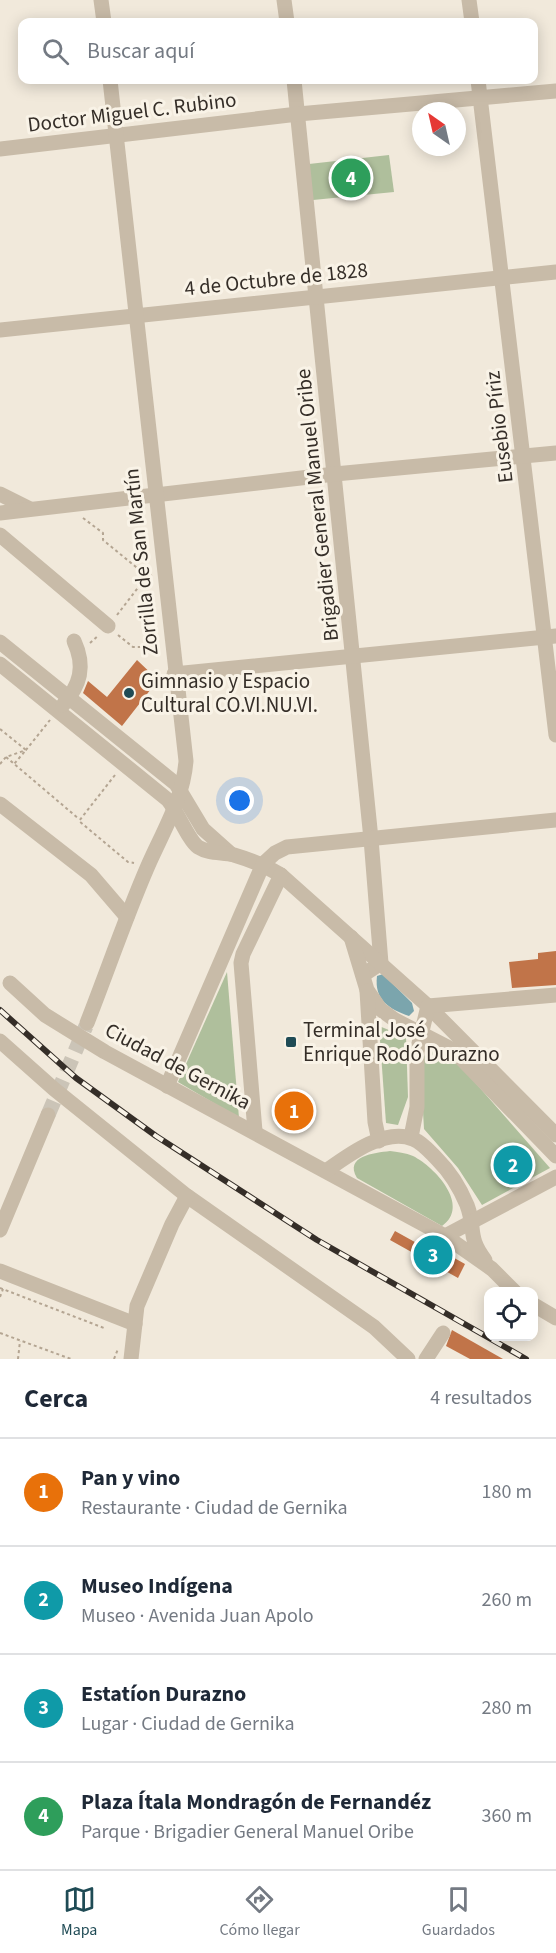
<!DOCTYPE html>
<html lang="es">
<head>
<meta charset="utf-8">
<style>
	body { margin:0; font-family:"Source Sans 3",sans-serif; background:#f2f2f3; color:#1f2937 }
	.controls { position:absolute; right:18px; bottom:18px; display:grid; overflow:hidden; border-radius:12px; box-shadow:0 3px 15px #0003 }
	.controls button { width:54px; height:54px; display:grid; place-items:center; padding:0; border:0; border-bottom:2px solid #e0e1e3; background:#fff; color:#1f2937; font:30px sans-serif }
	.compass { position:absolute; left:412px; top:102px; width:54px; height:54px; border-radius:50%; background:#fff; box-shadow:0 3px 15px #0003; rotate:326deg }
	.you { position:absolute; left:240px; top:801px; width:21px; height:21px; margin:-15px; border:4px solid #fff; border-radius:50%; background:#1a73e8; box-shadow:0 0 0 9px #1a73e833 }
	.badge { display:grid; place-items:center; width:39px; height:39px; border-radius:50%; background:#1f4b55; color:#fff; font-size:20px; font-weight:700 }
	.pin { position:absolute; translate:-50% -50%; border:3px solid #fff; box-shadow:0 2px 6px #0006 }
	.list { margin:0; padding:0; list-style:none }
	h2 { display:flex; justify-content:space-between; align-items:center; height:78px; margin:0; padding:0 24px; font-size:26px }
	h2 small { font-size:20px; font-weight:400; color:#747a83 }
	.list li { display:grid; grid-template-columns:39px 1fr auto; gap:18px; align-items:center; box-sizing:border-box; height:108px; padding:0 24px; border-top:2px solid #e0e1e3 }
	.list b { display:block; font-size:22px; white-space:nowrap }
	.list p { margin:0; font-size:20px; white-space:nowrap; color:#747a83 }
	.list em { font-size:20px; font-style:normal; color:#747a83 }
	.icon { flex:none; width:33px; height:33px; fill:none; stroke:currentColor; stroke-width:2; stroke-linecap:round; stroke-linejoin:round }
	.map { position:relative; flex:none; width:556px; height:1359px; overflow:hidden }
	.search { position:absolute; background:#fff; box-shadow:0 3px 15px #0003; left:18px; right:18px; top:18px; height:66px; display:flex; align-items:center; gap:15px; box-sizing:border-box; padding:0 21px; border-radius:12px; color:#747a83; font-size:22px }
	.sheet { height:510px; background:#fff }
	nav { display:flex; justify-content:space-around; align-items:center; box-sizing:border-box; height:84px; border-top:2px solid #e0e1e3; background:#fff; font-size:16px; color:#747a83 }
	nav a { display:grid; justify-items:center; gap:3px }
	nav .on { color:#1f4b55 }
	.map>svg:first-child { display:block }
	.green { fill:#afbf9c }
	.water { fill:#7ba5ad }
	.building { fill:#c17449 }
	.lines { fill:none; stroke-linecap:round; stroke-linejoin:round }
	.minor-tunnel { stroke:#cbc4b7; stroke-width:15; stroke-dasharray:15 8; stroke-linecap:butt }
	.path { stroke:#b4a592; stroke-width:2; stroke-dasharray:3 3; stroke-linecap:butt }
	.minor { stroke:#c8bba8; stroke-width:15 }
	.rail-casing { stroke:#352e28; stroke-width:6 }
	.rail { stroke:#f9f3e7; stroke-width:4; stroke-dasharray:11; stroke-linecap:butt }
	.poi-dot { fill:#1f4b55; stroke:#f9f3e7; stroke-width:2 }
	.labels { text-anchor:middle; stroke-width:6; stroke-linejoin:round; paint-order:stroke }
	.street-label { font-size:21px; fill:#352e28; stroke:#f9f3e7 }
	.poi-label { font-size:21px; fill:#352e28; stroke:#f9f3e7; text-anchor:start }
</style>
</head>
<body>
<div class="map">
<svg width="556" height="1359" viewBox="0 0 556 1359">
	<rect width="100%" height="100%" fill="#f1e9db"/>
	<g class="green">
		<path d="M 389,155 L 394,192 L 313,200 L 309,164 Z"/>
		<path d="M 227,972 L 239,1118 L 178,1082 Z"/>
		<path d="M 379,1026 L 406,1037 L 408,1097 L 398,1125 L 386,1123 Z"/>
		<path d="M 429,1046 L 458,1063 L 550,1168 L 482,1205 L 458,1168 L 424,1129 L 421,1076 L 423,1059 Z"/>
		<path d="M 390,1151 C 397,1152 406,1153 413,1156 C 435,1167 471,1206 442,1226 L 357,1178 C 344,1156 374,1153 390,1151 Z"/>
	</g>
	<path class="water" d="M 383,974 L 412,1003 L 414,1011 L 409,1016 C 389,1009 374,1000 377,976 Z"/>
	<g class="building">
		<path d="M 137,660 L 158,680 L 122,726 L 83,693 L 88,681 L 107,697 Z"/>
		<path d="M 556,951 L 556,985 L 512,988 L 509,962 L 538,959 L 538,953 Z"/>
		<path d="M 395,1231 L 422,1246 L 424,1241 L 465,1264 L 458,1278 L 390,1240 Z"/>
		<path d="M 452,1330 L 503,1359 L 470,1359 L 446,1346 Z"/>
	</g>
	<g class="lines">
		<path class="minor-tunnel" d="M 48,1115 L 86,1026"/>
		<g class="path">
			<path d="M 83,518 L 103,533 L 103,540 L 147,576"/>
			<path d="M 117,615 L 147,576 L 152,575"/>
			<path d="M 118,635 L 133,647 L 159,647"/>
			<path d="M 90,643 L 99,635"/>
			<path d="M 0,729 L 26,750 L 14,764"/>
			<path d="M 6,757 L 79,819"/>
			<path d="M 0,764 L 6,757 L 26,750 L 50,720"/>
			<path d="M 115,775 L 79,821 L 128,862 L 134,863"/>
			<path d="M 0,1288 L 104,1328"/>
			<path d="M 0,1297 L 3,1289"/>
			<path d="M 0,1333 L 71,1359"/>
			<path d="M 18,1359 L 20,1341"/>
			<path d="M 114,1359 L 118,1349"/>
		</g>
		<g class="minor">
			<path d="M 101,0 L 104,22"/>
			<path d="M 284,0 L 287,22"/>
			<path d="M 469,0 L 472,22"/>
			<path d="M 294,80 L 371,839 L 381,963 L 363,975"/>
			<path d="M 478,80 L 556,735"/>
			<path d="M 0,149 L 298,114 L 556,91"/>
			<path d="M 0,330 L 556,272"/>
			<path d="M 0,494 L 30,509"/>
			<path d="M 0,513 L 335,474 L 556,453"/>
			<path d="M 0,535 L 108,626"/>
			<path d="M 0,642 L 176,784 L 203,829 L 231,854"/>
			<path d="M 0,664 L 168,800 C 177,811 189,841 198,847 C 209,854 222,852 234,855 C 251,860 266,866 281,875 L 428,1006 L 556,1135"/>
			<path d="M 174,674 L 556,636"/>
			<path d="M 63,705 C 80,685 86,667 74,641"/>
			<path d="M 0,804 L 91,875 L 127,917"/>
			<path d="M 351,937 L 367,990 L 380,1009 L 395,1020 L 453,1050 L 556,1156"/>
			<path d="M 10,983 L 45,1015 L 105,1052 L 445,1236 L 492,1269 L 515,1292"/>
			<path d="M 367,991 L 375,1122 L 379,1141"/>
			<path d="M 87,1023 C 107,972 125,919 147,868 C 162,833 183,800 186,761 L 110,80"/>
			<path d="M 0,1041 L 54,1089 L 187,1196 L 374,1327 L 408,1359"/>
			<path d="M 167,1086 L 263,864 L 275,853 L 287,847 L 556,820"/>
			<path d="M 255,1131 L 241,963 L 243,954 L 281,875"/>
			<path d="M 411,1137 L 417,1107 L 417,1052 L 428,1006 L 556,995"/>
			<path d="M 326,1171 C 347,1156 385,1127 413,1139 C 423,1143 430,1152 437,1159 C 450,1172 460,1188 467,1205 C 476,1229 467,1237 485,1260"/>
			<path d="M 0,1230 L 48,1115"/>
			<path d="M 445,1236 L 556,1177"/>
			<path d="M 0,1271 L 135,1324"/>
			<path d="M 534,1305 L 556,1318"/>
			<path d="M 131,1359 L 137,1306 L 172,1224 L 187,1196"/>
			<path d="M 426,1359 L 443,1333"/>
		</g>
		<g class="rail-casing">
			<path id="rail" d="M 0,1010 L 76,1078 L 156,1136 L 317,1240 L 526,1359"/>
		</g>
		<use href="#rail" class="rail"/>
	</g>
	<g class="poi-dot">
		<circle cx="129" cy="693" r="6"/>
		<rect x="285" y="1036" width="12" height="12" rx="3"/>
	</g>
	<g class="labels">
		<g class="street-label">
			<text transform="translate(132 112) rotate(-7)" y="7">Doctor Miguel C. Rubino</text>
			<text transform="translate(276 279) rotate(-6)" y="7">4 de Octubre de 1828</text>
			<text transform="translate(499 427) rotate(-97)" y="7">Eusebio Píriz</text>
			<text transform="translate(317 505) rotate(-96)" y="7">Brigadier General Manuel Oribe</text>
			<text transform="translate(141 562) rotate(-96)" y="7">Zorrilla de San Martín</text>
			<text transform="translate(178 1066) rotate(28)" y="7">Ciudad de Gernika</text>
		</g>
		<g class="poi-label">
			<text x="141" y="688">Gimnasio y Espacio<tspan x="141" dy="24">Cultural CO.VI.NU.VI.</tspan></text>
			<text x="303" y="1037">Terminal José<tspan x="303" dy="24">Enrique Rodó Durazno</tspan></text>
		</g>
	</g>
</svg>
<div class="controls">
<button><svg class="icon" aria-label="locate" viewBox="0 0 24 24"><circle cx="12" cy="12" r="6"/><path d="M12 2v4M12 18v4M2 12h4M18 12h4"/></svg></button>
</div>
<svg class="compass" viewBox="-18 -18 36 36"><path d="M0-13l5 13h-10z" fill="#e53935"/><path d="M0 13l5-13h-10z" fill="#747a83"/></svg>
<div class="you"></div>
<div class="pin badge" style="left:294px;top:1111px;background:#e8710a">1</div>
<div class="pin badge" style="left:513px;top:1165px;background:#0f9aa8">2</div>
<div class="pin badge" style="left:433px;top:1255px;background:#0f9aa8">3</div>
<div class="pin badge" style="left:351px;top:178px;background:#2e9e5b">4</div>
<div class="search"><svg class="icon" aria-label="search" viewBox="0 0 24 24"><circle cx="10" cy="10" r="6"/><path d="M15 15l6 6"/></svg>Buscar aquí</div>
</div>
<section class="sheet">
<h2>Cerca<small>4 resultados</small></h2>
<ul class="list">
<li><span class="badge" style="background:#e8710a">1</span><div><b>Pan y vino</b><p>Restaurante · Ciudad de Gernika</p></div><em>180 m</em></li>
<li><span class="badge" style="background:#0f9aa8">2</span><div><b>Museo Indígena</b><p>Museo · Avenida Juan Apolo</p></div><em>260 m</em></li>
<li><span class="badge" style="background:#0f9aa8">3</span><div><b>Estatíon Durazno</b><p>Lugar · Ciudad de Gernika</p></div><em>280 m</em></li>
<li><span class="badge" style="background:#2e9e5b">4</span><div><b>Plaza Ítala Mondragón de Fernandéz</b><p>Parque · Brigadier General Manuel Oribe</p></div><em>360 m</em></li>
</ul>
</section>
<nav>
<a class="on"><svg class="icon" aria-label="map" viewBox="0 0 24 24"><path d="M3 6l6-2 6 2 6-2v14l-6 2-6-2-6 2zM9 4v14M15 6v14"/></svg>Mapa</a>
<a><svg class="icon" aria-label="directions" viewBox="0 0 24 24"><path d="M12 3l9 9-9 9-9-9zM9 14v-3h6M13 9l2 2-2 2"/></svg>Cómo llegar</a>
<a><svg class="icon" aria-label="saved" viewBox="0 0 24 24"><path d="M7 4h10v16l-5-4-5 4z"/></svg>Guardados</a>
</nav>
</body>
</html>
